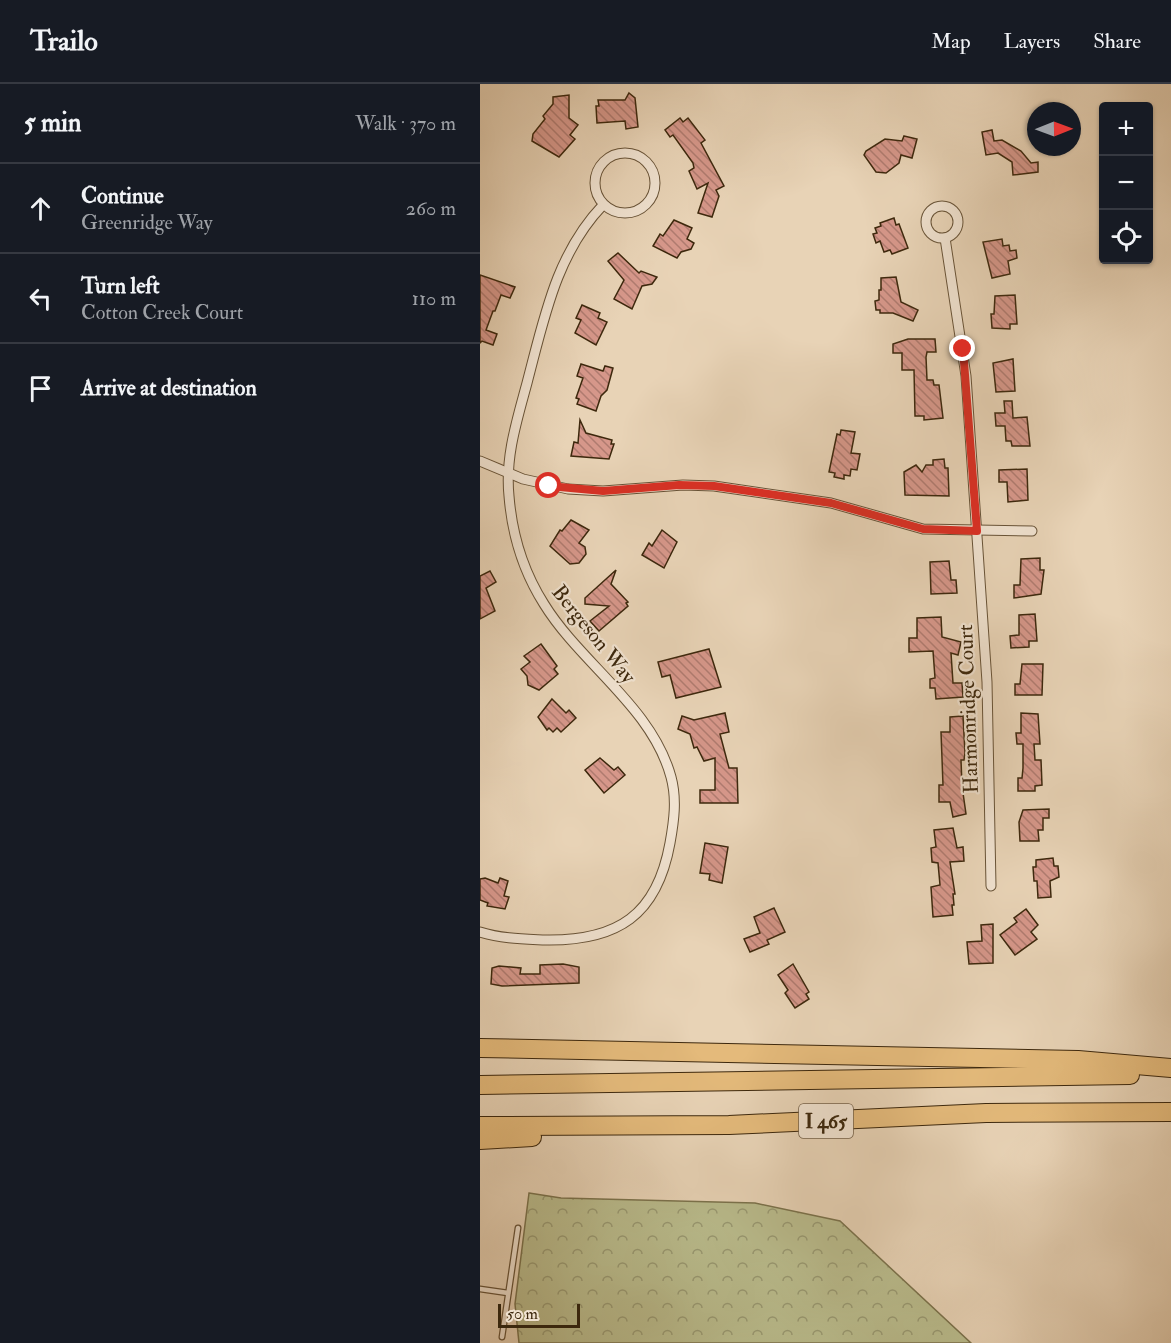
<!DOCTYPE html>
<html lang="en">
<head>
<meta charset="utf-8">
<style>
	body { margin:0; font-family:"IM FELL Double Pica",serif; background:#242831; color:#f1f3f6 }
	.controls { position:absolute; right:18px; top:18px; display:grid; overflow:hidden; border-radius:6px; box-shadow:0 2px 4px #0004 }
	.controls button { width:54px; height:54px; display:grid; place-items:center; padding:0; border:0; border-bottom:2px solid #363941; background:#171b24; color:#f1f3f6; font:30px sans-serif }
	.compass { position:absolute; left:547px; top:18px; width:54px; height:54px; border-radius:50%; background:#171b24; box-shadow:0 2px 4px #0004; rotate:89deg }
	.scale { position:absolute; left:18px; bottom:15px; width:82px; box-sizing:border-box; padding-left:6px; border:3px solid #3d280d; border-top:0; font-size:16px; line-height:21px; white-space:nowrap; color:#3d280d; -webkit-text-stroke:4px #f0e2d0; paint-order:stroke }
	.stop { position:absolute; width:18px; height:18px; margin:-14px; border:4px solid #d93025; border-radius:50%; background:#fff }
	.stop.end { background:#d93025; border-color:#fff; box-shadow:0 2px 6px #0008 }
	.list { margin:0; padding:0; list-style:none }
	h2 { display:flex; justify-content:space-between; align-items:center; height:78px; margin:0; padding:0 24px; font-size:26px }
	h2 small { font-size:20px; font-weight:400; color:#9ea1a6 }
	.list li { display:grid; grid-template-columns:39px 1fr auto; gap:18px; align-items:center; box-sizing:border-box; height:90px; padding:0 24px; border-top:2px solid #363941 }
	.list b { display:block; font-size:22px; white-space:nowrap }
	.list p { margin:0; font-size:20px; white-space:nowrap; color:#9ea1a6 }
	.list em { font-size:20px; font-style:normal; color:#9ea1a6 }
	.icon { flex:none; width:33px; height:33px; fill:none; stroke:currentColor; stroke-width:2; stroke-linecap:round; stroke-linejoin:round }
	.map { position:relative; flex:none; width:691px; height:1259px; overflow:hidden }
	header { display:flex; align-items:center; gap:36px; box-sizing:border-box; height:84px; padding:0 30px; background:#171b24; border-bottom:2px solid #363941 }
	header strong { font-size:28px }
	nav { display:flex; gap:33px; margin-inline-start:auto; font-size:21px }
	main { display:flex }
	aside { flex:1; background:#171b24 }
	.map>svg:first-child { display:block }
	.forest { fill:url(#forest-crowns); stroke:#7b724c; stroke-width:1.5 }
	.building { fill:url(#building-back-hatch); stroke:#3d280d; stroke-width:1.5 }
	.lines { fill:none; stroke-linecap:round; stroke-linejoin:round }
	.service-casing { stroke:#685337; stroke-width:7 }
	.minor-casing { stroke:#685337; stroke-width:11 }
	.motorway-casing { stroke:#3d280d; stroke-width:20 }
	.service { stroke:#f0e2d0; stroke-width:4.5 }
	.minor { stroke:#f0e2d0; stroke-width:9 }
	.motorway { stroke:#e4ba7b; stroke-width:18 }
	.route { stroke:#d93025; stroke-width:8 }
	.labels { text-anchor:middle; stroke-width:4.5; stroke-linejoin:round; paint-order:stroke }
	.shield { fill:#f0e2d0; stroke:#736048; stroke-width:1.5 }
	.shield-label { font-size:20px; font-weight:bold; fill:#3d280d }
	.street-label { font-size:21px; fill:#3d280d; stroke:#f0e2d0 }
</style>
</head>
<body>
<header>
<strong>Trailo</strong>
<nav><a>Map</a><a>Layers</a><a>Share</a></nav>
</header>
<main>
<aside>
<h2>5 min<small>Walk · 370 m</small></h2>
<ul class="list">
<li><svg class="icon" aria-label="ahead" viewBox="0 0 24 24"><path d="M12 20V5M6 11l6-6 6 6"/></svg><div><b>Continue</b><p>Greenridge Way</p></div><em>260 m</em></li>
<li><svg class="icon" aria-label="left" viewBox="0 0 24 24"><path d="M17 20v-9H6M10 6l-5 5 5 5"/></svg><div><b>Turn left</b><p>Cotton Creek Court</p></div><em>110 m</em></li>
<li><svg class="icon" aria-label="arrive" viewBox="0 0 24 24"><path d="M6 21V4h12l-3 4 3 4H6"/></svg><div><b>Arrive at destination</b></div></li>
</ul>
</aside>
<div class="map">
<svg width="691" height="1259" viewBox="0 0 691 1259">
	<defs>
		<pattern id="forest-crowns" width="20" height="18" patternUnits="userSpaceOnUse" patternTransform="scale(1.5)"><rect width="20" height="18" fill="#b9bb8c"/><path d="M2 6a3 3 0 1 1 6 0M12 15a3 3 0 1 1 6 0" fill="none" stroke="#989871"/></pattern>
		<pattern id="building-back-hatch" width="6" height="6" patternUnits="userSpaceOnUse" patternTransform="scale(1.5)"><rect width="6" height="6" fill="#d6978a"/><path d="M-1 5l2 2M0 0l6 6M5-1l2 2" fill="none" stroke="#af7b6f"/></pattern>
	</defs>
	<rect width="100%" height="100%" fill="#e8d3b6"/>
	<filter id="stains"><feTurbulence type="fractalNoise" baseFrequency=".00333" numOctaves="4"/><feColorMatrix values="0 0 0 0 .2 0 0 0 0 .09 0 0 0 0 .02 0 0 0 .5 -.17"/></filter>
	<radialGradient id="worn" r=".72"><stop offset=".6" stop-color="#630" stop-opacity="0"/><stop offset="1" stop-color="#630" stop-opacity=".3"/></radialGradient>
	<path class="forest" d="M 49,1109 L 81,1114 L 275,1119 L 360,1137 L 491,1259 L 39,1259 L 35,1220 Z"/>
	<g class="building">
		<path d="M 149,9 L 155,14 L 158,43 L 146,45 L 145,37 L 117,39 L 116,22 L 119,22 L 118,16 L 145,16 Z"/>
		<path d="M 89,11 L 89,34 L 98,41 L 90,51 L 95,55 L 79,73 L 52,57 L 53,50 L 65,35 L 63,32 L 73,20 L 73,13 Z"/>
		<path d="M 200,34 L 203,38 L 208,34 L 225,56 L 221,59 L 244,102 L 236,106 L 239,112 L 232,133 L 218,129 L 228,99 L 217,105 L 209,87 L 214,84 L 213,79 L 193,51 L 190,53 L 185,46 Z"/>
		<path d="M 512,46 L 514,57 L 522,56 L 541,67 L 551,79 L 558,78 L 558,88 L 533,91 L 532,78 L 518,69 L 506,71 L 502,48 Z"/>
		<path d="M 424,52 L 437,55 L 432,74 L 421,71 L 419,79 L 406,89 L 396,88 L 384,71 L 386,67 L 405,55 L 422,57 Z"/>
		<path d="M 414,134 L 416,141 L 419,140 L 428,164 L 412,170 L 410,166 L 404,168 L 400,157 L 396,159 L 393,150 L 397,149 L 395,144 L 401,142 L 400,139 Z"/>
		<path d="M 194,136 L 212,144 L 207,155 L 214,159 L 211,165 L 201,168 L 197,174 L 173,162 L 180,150 L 183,152 Z"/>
		<path d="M 522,155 L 523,162 L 529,161 L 530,167 L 536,166 L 537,174 L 528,177 L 530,190 L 512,194 L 503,158 Z"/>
		<path d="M 138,169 L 159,189 L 161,187 L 177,193 L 172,200 L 162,202 L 152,225 L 134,215 L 144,196 L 128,177 Z"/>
		<path d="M 0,191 L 35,203 L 30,214 L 21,211 L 15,227 L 13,227 L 6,246 L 17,250 L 13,261 L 2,257 L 0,259 Z"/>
		<path d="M 416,193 L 421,218 L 438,226 L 433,237 L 413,229 L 400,229 L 400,226 L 396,226 L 395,217 L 399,216 L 399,206 L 401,206 L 401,194 Z"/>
		<path d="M 535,211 L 537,240 L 530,240 L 530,245 L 512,244 L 511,230 L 514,230 L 515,212 Z"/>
		<path d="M 102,221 L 120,229 L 118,234 L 127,238 L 116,261 L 95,249 L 101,236 L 96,234 Z"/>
		<path d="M 428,255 L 455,255 L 456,268 L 447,268 L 446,273 L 447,296 L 453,296 L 454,301 L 459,301 L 463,334 L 444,336 L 444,332 L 435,332 L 434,286 L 422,286 L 422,269 L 413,269 L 413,260 Z"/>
		<path d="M 533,275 L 535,307 L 516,308 L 513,279 Z"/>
		<path d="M 101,280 L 123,287 L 125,282 L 133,284 L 127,306 L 121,312 L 116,327 L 97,320 L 99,315 L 96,314 L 103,294 L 97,292 Z"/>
		<path d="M 524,317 L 532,317 L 533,334 L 547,333 L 550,362 L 532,362 L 531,357 L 526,357 L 525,342 L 516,342 L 515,329 L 525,329 Z"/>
		<path d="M 100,336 L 106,349 L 132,356 L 131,360 L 134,360 L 129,375 L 91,372 L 94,358 L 98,359 Z"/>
		<path d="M 361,346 L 375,348 L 371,369 L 380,370 L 377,386 L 371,385 L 370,392 L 364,391 L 364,395 L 354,393 L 355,389 L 349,388 L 357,350 L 360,351 Z"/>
		<path d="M 464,375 L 465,384 L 468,384 L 469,412 L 425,411 L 424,388 L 436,381 L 442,388 L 446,381 L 453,381 L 453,376 Z"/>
		<path d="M 547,385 L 548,416 L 528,418 L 527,398 L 519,398 L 519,386 Z"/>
		<path d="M 91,436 L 109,446 L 99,459 L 105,463 L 106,470 L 99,479 L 90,480 L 70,462 L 80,446 L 82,447 Z"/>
		<path d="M 182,446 L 197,458 L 184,484 L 162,471 L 169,459 L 172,462 Z"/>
		<path d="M 560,474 L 560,486 L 564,486 L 561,510 L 534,514 L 534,501 L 540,501 L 541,475 Z"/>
		<path d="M 469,477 L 471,496 L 476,496 L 477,509 L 451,510 L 450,478 Z"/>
		<path d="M 136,486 L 131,500 L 148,518 L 146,519 L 148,522 L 119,547 L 110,537 L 129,522 L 105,520 L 105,514 Z"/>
		<path d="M 10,487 L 16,498 L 6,504 L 15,527 L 0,535 L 0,492 Z"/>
		<path d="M 555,530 L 557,557 L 549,557 L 549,563 L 531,564 L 530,552 L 539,551 L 539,531 Z"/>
		<path d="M 461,533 L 462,553 L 481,558 L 478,571 L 471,569 L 473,599 L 482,599 L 483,613 L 456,615 L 455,604 L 450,604 L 450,595 L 455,594 L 453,567 L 429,568 L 429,554 L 437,554 L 437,534 Z"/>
		<path d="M 61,560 L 77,582 L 74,585 L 78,590 L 59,606 L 48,601 L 47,592 L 41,585 L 50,578 L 44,572 Z"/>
		<path d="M 229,565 L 241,603 L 196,614 L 190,591 L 182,593 L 178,578 Z"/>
		<path d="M 542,580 L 563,580 L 562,611 L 535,611 L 535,600 L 540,600 Z"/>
		<path d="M 72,615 L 86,629 L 89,626 L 96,634 L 81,648 L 77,644 L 73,648 L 69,644 L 67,646 L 58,633 Z"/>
		<path d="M 245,629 L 249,648 L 240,650 L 249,684 L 257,684 L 258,719 L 220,719 L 220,706 L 235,706 L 235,674 L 224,677 L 217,663 L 214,664 L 210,650 L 198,645 L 202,632 L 214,636 Z"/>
		<path d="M 541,629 L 558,630 L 560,660 L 554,660 L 555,676 L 561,676 L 562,701 L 555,702 L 555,707 L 538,707 L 538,694 L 542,694 L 543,684 L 543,660 L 537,660 L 536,649 L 541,649 Z"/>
		<path d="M 483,632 L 485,669 L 484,676 L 481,676 L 482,702 L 486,730 L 473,733 L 470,718 L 459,718 L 459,701 L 463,701 L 461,648 L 470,648 L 470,633 Z"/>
		<path d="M 120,674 L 134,686 L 138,683 L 145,691 L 124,709 L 105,686 Z"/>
		<path d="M 569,725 L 569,734 L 563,734 L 563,746 L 558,746 L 559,757 L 540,757 L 539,738 L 543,726 Z"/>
		<path d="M 473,744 L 477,764 L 483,763 L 484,777 L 470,778 L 475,810 L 473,810 L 474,821 L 472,821 L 473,831 L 453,833 L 451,803 L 460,801 L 458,779 L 452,778 L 451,764 L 456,763 L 454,746 Z"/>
		<path d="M 225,759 L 248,763 L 242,799 L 229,796 L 230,790 L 220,789 Z"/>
		<path d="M 573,774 L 574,782 L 578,782 L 579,793 L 570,797 L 571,813 L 558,814 L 557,797 L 554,797 L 553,783 L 556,783 L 556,776 Z"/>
		<path d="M 5,794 L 18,799 L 20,794 L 28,797 L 24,812 L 29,813 L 25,825 L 7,822 L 8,819 L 0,816 L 0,795 Z"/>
		<path d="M 294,824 L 305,848 L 287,856 L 289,860 L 270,868 L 264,855 L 280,849 L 274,833 Z"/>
		<path d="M 546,825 L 558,841 L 551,848 L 557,855 L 535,871 L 520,851 L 537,838 L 534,834 Z"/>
		<path d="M 513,840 L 513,879 L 489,880 L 487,858 L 502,857 L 501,841 Z"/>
		<path d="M 83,880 L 99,883 L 99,899 L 22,902 L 11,900 L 12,884 L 19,882 L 41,884 L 40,890 L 60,890 L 60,881 Z"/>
		<path d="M 313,880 L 329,908 L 326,910 L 329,915 L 315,924 L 305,909 L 308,906 L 298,891 Z"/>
	</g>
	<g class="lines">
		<g class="service-casing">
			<g id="service">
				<path d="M 0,1205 L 28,1209"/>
				<path d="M 22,1253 L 38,1144"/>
			</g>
		</g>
		<g class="minor-casing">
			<g id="minor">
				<circle cx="145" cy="99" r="30"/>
				<circle cx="462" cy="138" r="16"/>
				<path d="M 465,154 L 486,292 L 507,598 L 511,802"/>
				<path d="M 0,377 L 43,395 L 88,405 L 123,407 L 203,401 L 234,402 L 351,419 L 443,445 L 552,447"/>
				<path d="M 0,848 C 22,855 44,855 66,856 C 138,857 177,831 190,759 C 194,737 197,715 191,693 C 172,623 101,580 64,520 C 43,487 32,450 29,412 C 25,373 37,336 47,299 C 64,235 76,170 123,121"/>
			</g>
		</g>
		<g class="motorway-casing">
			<g id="motorway">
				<path d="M 0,964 L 598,976 L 691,984"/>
				<path d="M 0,1001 L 650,991"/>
				<path d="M 0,1042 L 249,1041 L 506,1029 L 691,1028"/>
				<path d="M 0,1056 L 52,1053"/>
			</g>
		</g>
		<use href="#service" class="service"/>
		<use href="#minor" class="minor"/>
		<use href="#motorway" class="motorway"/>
	</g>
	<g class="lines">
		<path class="route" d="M 69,402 L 123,407 L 199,401 L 234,402 L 351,419 L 443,445 L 497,447 L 483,265"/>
	</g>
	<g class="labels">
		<rect class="shield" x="319" y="1020" width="54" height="34" rx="4.5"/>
		<g class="shield-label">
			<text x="346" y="1044">I 465</text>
		</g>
		<g class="street-label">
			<text transform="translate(114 550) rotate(51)" y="7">Bergeson Way</text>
			<text transform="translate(488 625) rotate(-92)" y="7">Harmonridge Court</text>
		</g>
	</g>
	<rect width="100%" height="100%" filter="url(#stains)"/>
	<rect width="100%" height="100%" fill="url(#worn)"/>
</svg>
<div class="controls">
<button>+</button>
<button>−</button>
<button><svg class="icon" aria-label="locate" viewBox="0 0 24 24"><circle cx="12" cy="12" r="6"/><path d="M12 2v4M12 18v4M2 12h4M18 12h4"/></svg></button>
</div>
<svg class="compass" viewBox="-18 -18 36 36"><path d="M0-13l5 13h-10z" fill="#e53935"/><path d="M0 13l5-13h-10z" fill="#9ea1a6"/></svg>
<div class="scale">50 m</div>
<div class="stop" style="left:69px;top:402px"></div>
<div class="stop end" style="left:483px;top:265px"></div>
</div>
</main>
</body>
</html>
